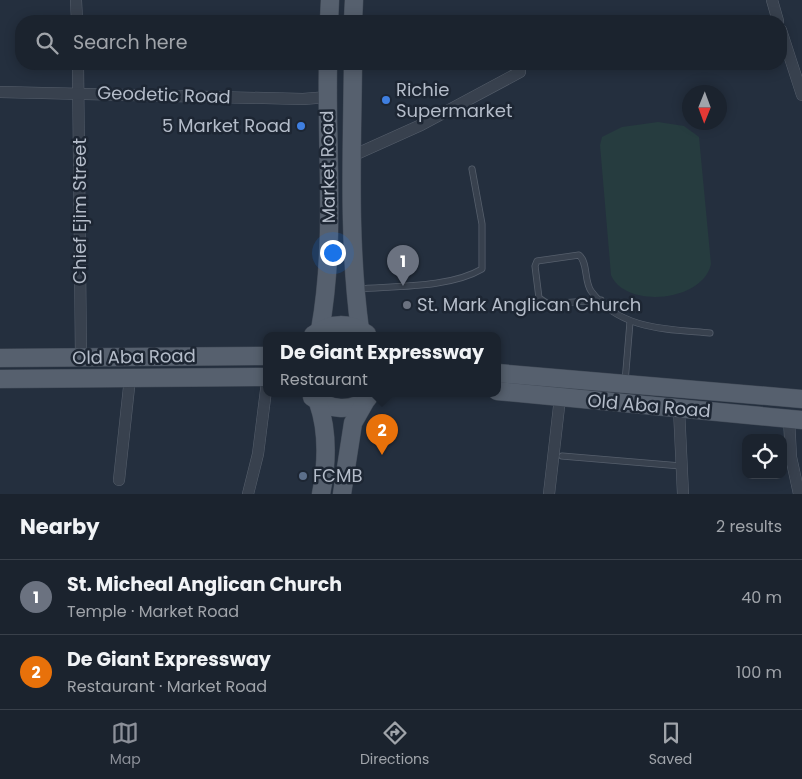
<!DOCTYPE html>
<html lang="en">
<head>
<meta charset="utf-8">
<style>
	body { margin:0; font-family:Poppins,sans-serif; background:#242b36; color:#f1f3f6 }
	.controls { position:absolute; right:15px; bottom:15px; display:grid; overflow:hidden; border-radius:10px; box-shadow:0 2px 12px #0003 }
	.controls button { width:45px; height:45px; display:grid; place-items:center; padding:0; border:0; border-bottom:1px solid #39404a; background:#1b232e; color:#f1f3f6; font:25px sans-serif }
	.compass { position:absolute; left:682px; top:85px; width:45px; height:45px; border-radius:50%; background:#1b232e; box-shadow:0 2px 12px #0003; rotate:181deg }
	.you { position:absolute; left:332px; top:252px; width:18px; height:18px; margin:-12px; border:4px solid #fff; border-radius:50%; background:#1a73e8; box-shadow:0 0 0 8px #1a73e833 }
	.badge { display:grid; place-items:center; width:32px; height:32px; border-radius:50%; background:#8c9099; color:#fff; font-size:16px; font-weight:700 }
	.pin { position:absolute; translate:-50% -41px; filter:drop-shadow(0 1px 2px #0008) }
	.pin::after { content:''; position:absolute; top:26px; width:18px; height:15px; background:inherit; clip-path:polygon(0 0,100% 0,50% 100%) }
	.popup { position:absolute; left:263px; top:332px; width:238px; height:65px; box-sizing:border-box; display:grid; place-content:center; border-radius:10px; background:#1b232e; filter:drop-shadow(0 1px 4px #0005); font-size:16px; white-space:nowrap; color:#a0a4aa }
	.popup b { font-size:19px; color:#f1f3f6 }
	.popup::after { content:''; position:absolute; left:50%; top:100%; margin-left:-10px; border:10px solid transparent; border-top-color:#1b232e }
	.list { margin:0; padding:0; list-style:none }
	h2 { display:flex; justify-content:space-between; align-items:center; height:65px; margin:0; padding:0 20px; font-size:21px }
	h2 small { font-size:16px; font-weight:400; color:#a0a4aa }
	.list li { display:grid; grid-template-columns:32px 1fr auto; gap:15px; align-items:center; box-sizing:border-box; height:75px; padding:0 20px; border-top:1px solid #39404a }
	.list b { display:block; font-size:19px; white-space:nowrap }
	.list p { margin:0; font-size:16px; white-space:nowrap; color:#a0a4aa }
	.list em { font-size:16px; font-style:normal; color:#a0a4aa }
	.icon { flex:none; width:28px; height:28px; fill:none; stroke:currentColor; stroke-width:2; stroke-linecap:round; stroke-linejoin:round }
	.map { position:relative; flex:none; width:802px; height:494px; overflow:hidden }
	.search { position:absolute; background:#1b232e; box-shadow:0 2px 12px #0003; left:15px; right:15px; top:15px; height:55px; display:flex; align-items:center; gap:12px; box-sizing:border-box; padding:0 18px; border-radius:20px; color:#a0a4aa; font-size:19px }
	.sheet { height:215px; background:#1b232e }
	nav { display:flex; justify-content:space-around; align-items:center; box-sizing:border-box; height:70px; border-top:1px solid #39404a; background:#1b232e; font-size:14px; color:#a0a4aa }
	nav a { display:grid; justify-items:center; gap:2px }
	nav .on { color:#8c9099 }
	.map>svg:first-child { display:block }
	.green { fill:#263c3f }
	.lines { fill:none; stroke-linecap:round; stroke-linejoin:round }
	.service-casing { stroke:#565f6c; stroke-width:7 }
	.minor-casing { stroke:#565f6c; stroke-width:12 }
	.primary-casing { stroke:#414a57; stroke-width:19 }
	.service { stroke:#38414e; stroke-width:5.5 }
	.minor { stroke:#38414e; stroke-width:11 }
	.primary { stroke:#56606e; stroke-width:18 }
	.shop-dot { fill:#3f7fe0; stroke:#1d2633; stroke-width:2 }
	.worship-dot { fill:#6b7280; stroke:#1d2633; stroke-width:2 }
	.service-dot { fill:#5c6f8a; stroke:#1d2633; stroke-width:2 }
	.labels { text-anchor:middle; stroke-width:5; stroke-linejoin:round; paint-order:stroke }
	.poi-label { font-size:18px; fill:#b4bcc9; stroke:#1d2633; text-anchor:start }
	.street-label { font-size:18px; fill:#b4bcc9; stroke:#1d2633 }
</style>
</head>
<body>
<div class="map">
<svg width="802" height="494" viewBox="0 0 802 494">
	<rect width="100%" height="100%" fill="#242f3e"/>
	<path class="green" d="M 658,122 L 684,126 L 699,137 L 711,264 C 703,302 625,309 611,275 L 600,145 L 602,137 L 622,127 Z"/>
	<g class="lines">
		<g class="service-casing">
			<g id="service">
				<path d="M 358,289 C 395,286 450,288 482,269 L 482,224 L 472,169"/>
				<path d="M 601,300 L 548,304 L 539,298 L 535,266 L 537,261 L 579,255 C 588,262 584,281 591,291 C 620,330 666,329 710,333"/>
				<path d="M 625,382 L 630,322"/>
				<path d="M 562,456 L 681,466"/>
			</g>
		</g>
		<g class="minor-casing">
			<g id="minor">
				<path d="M 76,0 L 77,21"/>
				<path d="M 772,0 L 778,21"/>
				<path d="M 781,30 L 802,95"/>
				<path d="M 78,64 L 81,358"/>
				<path d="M 0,92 L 303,99 L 328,97"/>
				<path d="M 352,156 L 421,125 L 520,72"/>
				<path d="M 679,409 L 683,494"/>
				<path d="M 789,419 L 791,457 L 799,494"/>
				<path d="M 119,480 L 130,378"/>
				<path d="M 248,494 L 258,454 L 267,382"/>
				<path d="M 549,494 L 560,398"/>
			</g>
		</g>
		<g class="primary-casing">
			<g id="primary">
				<path d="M 329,21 L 330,0"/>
				<path d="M 353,21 L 354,0"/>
				<path d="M 353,64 C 352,152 348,242 360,330"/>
				<path d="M 320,330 C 336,242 326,152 328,64"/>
				<path d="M 313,335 C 330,322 350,322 367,334"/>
				<path d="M 0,358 L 267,356"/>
				<path d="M 497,373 L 802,399"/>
				<path d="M 0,379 L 267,377"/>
				<path d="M 497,391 L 802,420"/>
				<path d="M 312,397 C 329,410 352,413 368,398"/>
				<path d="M 318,402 C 328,431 327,464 321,494"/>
				<path d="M 342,494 L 353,423 L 366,400"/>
			</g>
		</g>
		<use href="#service" class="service"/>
		<use href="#minor" class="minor"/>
		<use href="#primary" class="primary"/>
	</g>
	<g class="shop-dot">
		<circle cx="386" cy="100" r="5"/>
		<circle cx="301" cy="126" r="5"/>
	</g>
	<circle class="worship-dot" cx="407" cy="305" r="5"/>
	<circle class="service-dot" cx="303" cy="476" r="5"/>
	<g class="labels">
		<g class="poi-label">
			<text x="396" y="96">Richie<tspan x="396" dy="21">Supermarket</tspan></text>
			<text x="291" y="132" text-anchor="end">5 Market Road</text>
			<text x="417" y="311">St. Mark Anglican Church</text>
			<text x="313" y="482">FCMB</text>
		</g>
		<g class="street-label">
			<text transform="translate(164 95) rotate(2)" y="6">Geodetic Road</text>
			<text transform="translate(328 167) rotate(-91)" y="6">Market Road</text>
			<text transform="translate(80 211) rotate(-90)" y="6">Chief Ejim Street</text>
			<text transform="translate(134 357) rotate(-1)" y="6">Old Aba Road</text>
			<text transform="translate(649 406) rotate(5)" y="6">Old Aba Road</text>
		</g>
	</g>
</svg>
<div class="controls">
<button><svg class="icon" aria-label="locate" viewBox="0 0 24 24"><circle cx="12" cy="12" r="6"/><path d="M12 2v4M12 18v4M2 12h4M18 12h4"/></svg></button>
</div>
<svg class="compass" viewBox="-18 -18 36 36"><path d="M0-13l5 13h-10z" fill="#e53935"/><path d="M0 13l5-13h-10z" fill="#a0a4aa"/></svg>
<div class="you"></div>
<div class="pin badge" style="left:403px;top:286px;background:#6b7280">1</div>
<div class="pin badge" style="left:382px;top:455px;background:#e8710a">2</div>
<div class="popup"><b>De Giant Expressway</b>Restaurant</div>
<div class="search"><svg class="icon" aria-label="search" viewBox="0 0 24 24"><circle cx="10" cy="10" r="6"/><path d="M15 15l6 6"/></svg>Search here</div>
</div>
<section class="sheet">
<h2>Nearby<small>2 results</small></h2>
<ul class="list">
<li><span class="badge" style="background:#6b7280">1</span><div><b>St. Micheal Anglican Church</b><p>Temple · Market Road</p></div><em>40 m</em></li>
<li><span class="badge" style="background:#e8710a">2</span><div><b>De Giant Expressway</b><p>Restaurant · Market Road</p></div><em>100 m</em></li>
</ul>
</section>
<nav>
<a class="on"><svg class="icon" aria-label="map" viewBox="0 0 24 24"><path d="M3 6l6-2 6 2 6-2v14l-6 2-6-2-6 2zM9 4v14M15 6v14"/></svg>Map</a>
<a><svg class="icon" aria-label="directions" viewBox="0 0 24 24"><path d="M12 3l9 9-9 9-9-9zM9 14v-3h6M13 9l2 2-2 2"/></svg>Directions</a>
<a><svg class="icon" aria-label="saved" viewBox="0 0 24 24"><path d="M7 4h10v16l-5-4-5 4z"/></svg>Saved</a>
</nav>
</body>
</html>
